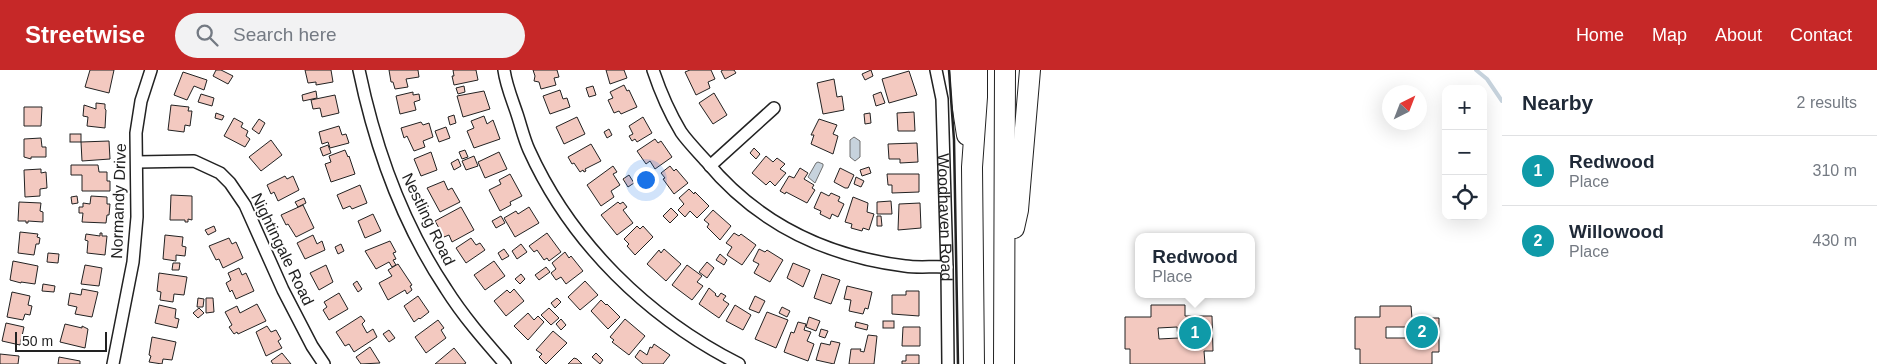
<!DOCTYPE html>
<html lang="en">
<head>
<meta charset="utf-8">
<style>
	body { margin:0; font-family:Helvetica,sans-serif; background:#f2f2f3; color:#1f2937 }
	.controls { position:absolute; right:15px; top:15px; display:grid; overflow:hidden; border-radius:10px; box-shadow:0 5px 20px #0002 }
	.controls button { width:45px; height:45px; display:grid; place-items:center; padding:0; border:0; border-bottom:1px solid #e0e1e3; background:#fff; color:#1f2937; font:25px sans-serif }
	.compass { position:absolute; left:1382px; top:15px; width:45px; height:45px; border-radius:50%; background:#fff; box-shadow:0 5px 20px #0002; rotate:42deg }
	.scale { position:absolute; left:15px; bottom:12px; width:92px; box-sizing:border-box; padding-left:5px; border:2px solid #222; border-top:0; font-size:14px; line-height:18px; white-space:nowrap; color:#222; -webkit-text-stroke:4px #fff; paint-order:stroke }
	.you { position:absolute; left:645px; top:109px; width:18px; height:18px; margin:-12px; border:4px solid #fff; border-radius:50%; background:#1a73e8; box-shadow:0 0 0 8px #1a73e833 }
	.badge { display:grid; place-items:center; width:32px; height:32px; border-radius:50%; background:#c62828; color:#fff; font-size:16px; font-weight:700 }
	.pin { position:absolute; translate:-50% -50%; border:2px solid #fff; box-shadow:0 1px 5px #0006 }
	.popup { position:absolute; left:1135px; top:163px; width:120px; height:65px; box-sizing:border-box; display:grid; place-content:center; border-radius:10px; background:#fff; filter:drop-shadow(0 1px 4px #0005); font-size:16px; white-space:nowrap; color:#747a83 }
	.popup b { font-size:19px; color:#1f2937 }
	.popup::after { content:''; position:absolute; left:50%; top:100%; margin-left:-10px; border:10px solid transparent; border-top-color:#fff }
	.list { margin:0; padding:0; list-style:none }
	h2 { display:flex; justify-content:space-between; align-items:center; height:65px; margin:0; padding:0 20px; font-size:21px }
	h2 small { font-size:16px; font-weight:400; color:#747a83 }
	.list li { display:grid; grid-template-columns:32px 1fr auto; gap:15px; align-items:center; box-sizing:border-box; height:70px; padding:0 20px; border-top:1px solid #e0e1e3 }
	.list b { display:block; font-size:19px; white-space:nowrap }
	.list p { margin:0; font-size:16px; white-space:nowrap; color:#747a83 }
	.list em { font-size:16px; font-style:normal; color:#747a83 }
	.icon { flex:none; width:28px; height:28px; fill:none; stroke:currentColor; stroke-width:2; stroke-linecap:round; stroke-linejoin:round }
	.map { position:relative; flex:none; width:1502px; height:294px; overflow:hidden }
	header { display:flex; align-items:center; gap:30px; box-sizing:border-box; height:70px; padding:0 25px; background:#c62828; color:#fff }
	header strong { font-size:24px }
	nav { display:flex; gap:28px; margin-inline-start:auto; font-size:18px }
	.search { width:350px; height:45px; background:#f2f2f3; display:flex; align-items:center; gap:12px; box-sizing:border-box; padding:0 18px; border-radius:28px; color:#747a83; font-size:19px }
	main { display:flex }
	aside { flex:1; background:#fff }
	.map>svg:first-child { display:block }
	.water { fill:#c7d3dd; stroke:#6f6f6f }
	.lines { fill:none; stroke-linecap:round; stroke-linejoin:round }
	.stream { stroke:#c7d3dd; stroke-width:4 }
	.building { fill:#f3c9c0; stroke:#222; fill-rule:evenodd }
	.street-casing { stroke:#222; stroke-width:14 }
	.highway-casing { stroke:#222; stroke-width:22 }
	.street { stroke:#fff; stroke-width:11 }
	.highway { stroke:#fff; stroke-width:20 }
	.wall { stroke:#222; stroke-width:2.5 }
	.labels { text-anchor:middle; stroke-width:4; stroke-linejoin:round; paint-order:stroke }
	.street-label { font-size:16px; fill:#222; stroke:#fff }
</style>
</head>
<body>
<header>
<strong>Streetwise</strong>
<div class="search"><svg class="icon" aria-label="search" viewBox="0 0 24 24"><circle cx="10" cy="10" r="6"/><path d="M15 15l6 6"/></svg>Search here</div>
<nav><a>Home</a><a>Map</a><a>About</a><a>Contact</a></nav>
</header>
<main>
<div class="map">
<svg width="1502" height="294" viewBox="0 0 1502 294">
	<rect width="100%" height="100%" fill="#fff"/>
	<g class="water">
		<path d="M 854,67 L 860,71 L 860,87 L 855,91 L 850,87 L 850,70 Z"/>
		<path d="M 818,92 L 823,94 L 823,96 L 815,113 L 808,107 L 816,93 Z"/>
	</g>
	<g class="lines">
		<path class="stream" d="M 1476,0 L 1487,9 L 1502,31"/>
	</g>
	<g class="building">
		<path d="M 90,0 L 114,0 L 109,23 L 85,17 Z"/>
		<path d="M 216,0 L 221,0 L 233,6 L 228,14 L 213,6 Z"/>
		<path d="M 305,0 L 331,0 L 333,12 L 316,15 L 316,12 L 308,13 Z"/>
		<path d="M 389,0 L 418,0 L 419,7 L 406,9 L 408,17 L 395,19 L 393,12 L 391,12 Z"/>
		<path d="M 453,0 L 476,0 L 478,10 L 454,15 L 452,6 L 454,6 Z"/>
		<path d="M 533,0 L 557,0 L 559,7 L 554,8 L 556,15 L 541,19 L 539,12 L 534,11 L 535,6 Z"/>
		<path d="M 606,0 L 624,0 L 627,8 L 610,14 Z"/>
		<path d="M 690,0 L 711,0 L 715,9 L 708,12 L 710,18 L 696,25 L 685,2 Z"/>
		<path d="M 723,0 L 734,0 L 736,3 L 725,9 L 721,1 Z"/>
		<path d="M 871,0 L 873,6 L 865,10 L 862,4 Z"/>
		<path d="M 909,1 L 917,25 L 889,33 L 882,9 Z"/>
		<path d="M 183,2 L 207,10 L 204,20 L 194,16 L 187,30 L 174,25 Z"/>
		<path d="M 834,9 L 837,27 L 842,26 L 844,40 L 823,44 L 817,13 Z"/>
		<path d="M 624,15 L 627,21 L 629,20 L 637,37 L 621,44 L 619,41 L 614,43 L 608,30 L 613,28 L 610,22 Z"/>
		<path d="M 464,16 L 465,22 L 458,24 L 456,18 Z"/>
		<path d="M 593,16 L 596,25 L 589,27 L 586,18 Z"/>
		<path d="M 560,20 L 563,29 L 567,28 L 570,37 L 550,44 L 543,26 Z"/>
		<path d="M 316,21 L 317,28 L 303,31 L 302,25 Z"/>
		<path d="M 484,21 L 490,39 L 463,47 L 457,26 Z"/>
		<path d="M 413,22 L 413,25 L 419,24 L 420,30 L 414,32 L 416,40 L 400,44 L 396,26 Z"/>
		<path d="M 881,22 L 885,33 L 876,36 L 873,25 Z"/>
		<path d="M 714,23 L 727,45 L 713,54 L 699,33 Z"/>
		<path d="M 201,24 L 214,28 L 212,36 L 198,32 Z"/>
		<path d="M 335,25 L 339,43 L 322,47 L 320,38 L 313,39 L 311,30 Z"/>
		<path d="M 96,33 L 105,34 L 105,39 L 106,40 L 105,58 L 87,56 L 88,47 L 83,46 L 84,35 L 96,39 Z"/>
		<path d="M 171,35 L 189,37 L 188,41 L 192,41 L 190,56 L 185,55 L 184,62 L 168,60 Z"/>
		<path d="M 24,37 L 42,37 L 41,56 L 24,56 Z"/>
		<path d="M 914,42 L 915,61 L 898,61 L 897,43 Z"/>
		<path d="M 216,43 L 224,46 L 222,50 L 215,48 Z"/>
		<path d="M 870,43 L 871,53 L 865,54 L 864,44 Z"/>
		<path d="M 454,45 L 456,53 L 450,55 L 448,47 Z"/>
		<path d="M 484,46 L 487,54 L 493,50 L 500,69 L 474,78 L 467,61 L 474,58 L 471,51 Z"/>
		<path d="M 577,47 L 585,64 L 564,74 L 556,57 Z"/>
		<path d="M 643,47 L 652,63 L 637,72 L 635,69 L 632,71 L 629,66 L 633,64 L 629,56 Z"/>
		<path d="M 234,48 L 243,53 L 241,57 L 248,61 L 246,66 L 250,69 L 245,77 L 224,66 Z"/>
		<path d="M 259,49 L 265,53 L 259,64 L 252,59 Z"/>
		<path d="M 819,49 L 837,55 L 833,64 L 838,66 L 833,84 L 811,74 L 814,65 L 811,65 Z"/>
		<path d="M 421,52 L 423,55 L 429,53 L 433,67 L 423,71 L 425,77 L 414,81 L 407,66 L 404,68 L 401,58 Z"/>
		<path d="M 339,56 L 342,65 L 346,64 L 349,73 L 330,78 L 328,72 L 322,74 L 319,62 Z"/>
		<path d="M 446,57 L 450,68 L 439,72 L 435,61 Z"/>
		<path d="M 609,59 L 612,65 L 607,68 L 604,62 Z"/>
		<rect x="70" y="64" width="11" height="8"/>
		<path d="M 41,68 L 42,77 L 46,77 L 46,87 L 31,87 L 31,89 L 24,87 L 24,69 Z"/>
		<path d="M 655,69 L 658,73 L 661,71 L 672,87 L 655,99 L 650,91 L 646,94 L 637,81 Z"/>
		<path d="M 271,70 L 282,85 L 261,101 L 249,87 Z"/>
		<path d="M 109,71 L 110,89 L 82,91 L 81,72 Z"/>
		<path d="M 917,73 L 918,92 L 900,93 L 900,89 L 889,89 L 888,74 Z"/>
		<path d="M 591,74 L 601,91 L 585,99 L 586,101 L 584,102 L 583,100 L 580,102 L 574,93 L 572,94 L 568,87 Z"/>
		<path d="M 328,75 L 331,83 L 323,86 L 320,78 Z"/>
		<path d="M 754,78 L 760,84 L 756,89 L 750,83 Z"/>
		<path d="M 345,80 L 348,87 L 349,86 L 355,104 L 331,112 L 325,94 L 331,92 L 329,86 Z"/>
		<path d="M 465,80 L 468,87 L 462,89 L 459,82 Z"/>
		<path d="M 431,82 L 437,100 L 421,106 L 414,89 Z"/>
		<path d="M 499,82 L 507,99 L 485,108 L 478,92 Z"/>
		<path d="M 474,86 L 478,96 L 466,100 L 462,91 Z"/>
		<path d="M 766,86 L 773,92 L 777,88 L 785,94 L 780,99 L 786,103 L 775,116 L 770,111 L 766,115 L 752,103 Z"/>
		<path d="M 458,89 L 461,96 L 454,100 L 451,93 Z"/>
		<path d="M 71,95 L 98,95 L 99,102 L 107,102 L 107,111 L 110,111 L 110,121 L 82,121 L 82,105 L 71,105 Z"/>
		<path d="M 613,96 L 617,102 L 613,104 L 620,115 L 611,121 L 614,127 L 601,136 L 587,115 Z"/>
		<path d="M 670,96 L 674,101 L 676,99 L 688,113 L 674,124 L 663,109 L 665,108 L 661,103 Z"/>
		<path d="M 869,97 L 871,103 L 862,106 L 860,100 Z"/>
		<path d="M 800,98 L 808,103 L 804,109 L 814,115 L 812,118 L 815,120 L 807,133 L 786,122 L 785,124 L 780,121 L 789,106 L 794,108 Z"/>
		<path d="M 840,98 L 854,105 L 848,118 L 845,118 L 834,112 Z"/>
		<path d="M 41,99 L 41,103 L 46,102 L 47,118 L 40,119 L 40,126 L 25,127 L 24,100 Z"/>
		<path d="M 510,104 L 522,126 L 510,132 L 511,135 L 500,141 L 489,120 L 501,114 L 499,110 Z"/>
		<path d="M 887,104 L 919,104 L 919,122 L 892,123 L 892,115 L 888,115 Z"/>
		<path d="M 629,105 L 634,113 L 628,117 L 623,109 Z"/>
		<path d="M 285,106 L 287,109 L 293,106 L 299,120 L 278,131 L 274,122 L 271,124 L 267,115 Z"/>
		<path d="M 856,107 L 864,111 L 861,117 L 854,114 Z"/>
		<path d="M 444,111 L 448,120 L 452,118 L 460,132 L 440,142 L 427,118 Z"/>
		<path d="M 360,115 L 367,133 L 352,139 L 350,136 L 343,139 L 337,125 Z"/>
		<path d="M 689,119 L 694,124 L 695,122 L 709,136 L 697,148 L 690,141 L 685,147 L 678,140 L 684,134 L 679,128 Z"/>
		<path d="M 821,122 L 829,126 L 831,123 L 840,127 L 838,131 L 844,134 L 838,147 L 832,144 L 830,149 L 820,144 L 821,141 L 814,138 Z"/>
		<path d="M 171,125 L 192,126 L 192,150 L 188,149 L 188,152 L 185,152 L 185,150 L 170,150 Z"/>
		<path d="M 77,126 L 78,133 L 72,134 L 71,127 Z"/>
		<path d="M 91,126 L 107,127 L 107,134 L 110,134 L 109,145 L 107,145 L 106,153 L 82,152 L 83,143 L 79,143 L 79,137 L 83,137 L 83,133 L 90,134 Z"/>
		<path d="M 853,127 L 868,133 L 867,142 L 874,144 L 869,160 L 863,158 L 862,161 L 851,158 L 852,154 L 845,152 Z"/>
		<path d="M 304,128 L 306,133 L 298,137 L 295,132 Z"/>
		<path d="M 891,131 L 892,144 L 877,144 L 877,132 Z"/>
		<path d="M 19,132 L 41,133 L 40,141 L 43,142 L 43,152 L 28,151 L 28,153 L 26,153 L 26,151 L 18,151 Z"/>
		<path d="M 618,132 L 620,134 L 623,132 L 627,137 L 623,140 L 633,153 L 617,165 L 601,145 Z"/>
		<path d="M 920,133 L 921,158 L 898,160 L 899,134 Z"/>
		<path d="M 303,135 L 314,158 L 296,167 L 288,154 L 286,155 L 281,145 Z"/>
		<path d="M 461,137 L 474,160 L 452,172 L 449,165 L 444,167 L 435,151 Z"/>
		<path d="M 529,137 L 539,153 L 515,167 L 504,148 L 516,141 L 518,144 Z"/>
		<path d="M 671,138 L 678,145 L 670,153 L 663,146 Z"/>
		<path d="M 713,140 L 731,156 L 720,170 L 707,157 L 709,154 L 704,150 Z"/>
		<path d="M 373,144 L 381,161 L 365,168 L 358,151 Z"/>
		<path d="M 501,146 L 505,153 L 496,158 L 492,151 Z"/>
		<path d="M 877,146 L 881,146 L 882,156 L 877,156 Z"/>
		<path d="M 214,156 L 216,161 L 208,165 L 205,160 Z"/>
		<path d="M 637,156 L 640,159 L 643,156 L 653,167 L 635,185 L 627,176 L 629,174 L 624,169 Z"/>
		<path d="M 20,162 L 38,164 L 37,167 L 40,168 L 39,174 L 36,174 L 34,185 L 18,183 Z"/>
		<path d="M 100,163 L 102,163 L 102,166 L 107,166 L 105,185 L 87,183 L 88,171 L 85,170 L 86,164 L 100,166 Z"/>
		<path d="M 547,163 L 561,182 L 549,191 L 547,188 L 544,190 L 537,180 L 534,182 L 529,176 Z"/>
		<path d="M 734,163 L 739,166 L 741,164 L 756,175 L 742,195 L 727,185 L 732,177 L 726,173 Z"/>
		<path d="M 165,165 L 183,167 L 182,176 L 186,177 L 185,186 L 176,185 L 176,191 L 163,189 Z"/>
		<path d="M 313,165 L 317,174 L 322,171 L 325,180 L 305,189 L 297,173 Z"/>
		<path d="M 229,168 L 232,174 L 236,172 L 243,188 L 223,198 L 219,189 L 216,190 L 209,176 Z"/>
		<path d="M 471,168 L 476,175 L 480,173 L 485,180 L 466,193 L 456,178 Z"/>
		<path d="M 390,171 L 396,182 L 393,183 L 396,189 L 393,190 L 396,195 L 392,197 L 389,192 L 376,199 L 365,181 Z"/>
		<path d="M 341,174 L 344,181 L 338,184 L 335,177 Z"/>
		<path d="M 521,174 L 527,182 L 517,189 L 512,181 Z"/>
		<path d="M 504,179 L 509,186 L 502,190 L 498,183 Z"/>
		<path d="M 664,179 L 681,194 L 666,211 L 647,194 L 659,180 L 661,183 Z"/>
		<path d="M 759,179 L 765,182 L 767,180 L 783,190 L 770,212 L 754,203 L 759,194 L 753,191 Z"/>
		<path d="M 565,182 L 569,188 L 571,186 L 583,201 L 566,214 L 561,207 L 556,210 L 551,203 L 556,199 L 552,193 Z"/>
		<path d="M 48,183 L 59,184 L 58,193 L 47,192 Z"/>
		<path d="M 720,184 L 727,190 L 724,195 L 716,190 Z"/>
		<path d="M 13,191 L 38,196 L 35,214 L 21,212 L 21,213 L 10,210 Z"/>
		<path d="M 494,191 L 505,206 L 485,220 L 474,205 Z"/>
		<path d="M 707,192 L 714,198 L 707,208 L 699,202 Z"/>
		<path d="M 173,193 L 180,193 L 179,200 L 172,200 Z"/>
		<path d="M 793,193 L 810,200 L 803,217 L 787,208 Z"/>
		<path d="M 398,194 L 412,215 L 410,216 L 412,220 L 407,224 L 405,220 L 388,230 L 379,213 L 392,206 L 388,200 Z"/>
		<path d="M 85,195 L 102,198 L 99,216 L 81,214 Z"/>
		<path d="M 326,195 L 333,212 L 319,220 L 310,203 Z"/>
		<path d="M 687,195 L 702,206 L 697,212 L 703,216 L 692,230 L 672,215 Z"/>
		<path d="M 546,197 L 550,202 L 539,210 L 535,205 Z"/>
		<path d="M 239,198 L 242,205 L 246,203 L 254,221 L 236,229 L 232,220 L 230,222 L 226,213 L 231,210 L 228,203 Z"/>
		<path d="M 159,203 L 187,207 L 184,225 L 174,224 L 173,232 L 160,230 L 161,222 L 157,221 Z"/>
		<path d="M 521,204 L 525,209 L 520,214 L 515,209 Z"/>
		<path d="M 822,204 L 840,210 L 831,234 L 814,228 Z"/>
		<path d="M 357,211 L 362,219 L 358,222 L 353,214 Z"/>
		<path d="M 585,211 L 598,225 L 580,240 L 568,227 Z"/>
		<path d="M 43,214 L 55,216 L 54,222 L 42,221 Z"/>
		<path d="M 847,216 L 872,222 L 868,239 L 865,238 L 863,244 L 849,241 L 851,230 L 844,229 Z"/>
		<path d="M 709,218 L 716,224 L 715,225 L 718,227 L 721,223 L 726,226 L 723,230 L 729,234 L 719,248 L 699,234 Z"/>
		<path d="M 82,219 L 98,222 L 92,247 L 75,244 L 77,237 L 68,235 L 70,223 L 81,225 Z"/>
		<path d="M 514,219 L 524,231 L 506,246 L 494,231 L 507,220 L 510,223 Z"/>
		<path d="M 906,221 L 919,221 L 919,246 L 892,244 L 892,225 L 906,225 Z"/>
		<path d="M 12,222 L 30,226 L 28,235 L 32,236 L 30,245 L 25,244 L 23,250 L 7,247 Z"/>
		<path d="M 339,223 L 348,239 L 329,250 L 323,240 L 327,237 L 324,232 Z"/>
		<path d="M 418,226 L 429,242 L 420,249 L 419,248 L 414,252 L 404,236 Z"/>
		<path d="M 755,226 L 765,231 L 759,243 L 749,239 Z"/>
		<path d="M 198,228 L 204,229 L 203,237 L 197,237 Z"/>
		<path d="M 206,228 L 213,228 L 214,242 L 206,243 Z"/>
		<path d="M 557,228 L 561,232 L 555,238 L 551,233 Z"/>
		<path d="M 601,230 L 606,235 L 607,234 L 620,247 L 608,259 L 591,241 Z"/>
		<path d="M 257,234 L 266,251 L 238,264 L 237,262 L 234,264 L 229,257 L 232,255 L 225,242 L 237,236 L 240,243 Z"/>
		<path d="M 159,235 L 176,239 L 175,248 L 179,249 L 177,258 L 155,253 Z"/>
		<path d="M 735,235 L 751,245 L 743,260 L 726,251 Z"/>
		<path d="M 1151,235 L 1185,235 L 1185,246 L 1212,246 L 1213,281 L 1204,281 L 1205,294 L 1130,294 L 1130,279 L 1125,279 L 1125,247 L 1151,247 ZM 1177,257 L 1178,268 L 1159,269 L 1158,258 Z"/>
		<path d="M 1380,236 L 1411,236 L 1412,248 L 1439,248 L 1439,282 L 1432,282 L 1432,294 L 1360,294 L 1360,279 L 1355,279 L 1355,247 L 1380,247 ZM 1386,257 L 1406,257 L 1406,268 L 1386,268 Z"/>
		<path d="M 782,237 L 790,241 L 787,247 L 779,243 Z"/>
		<path d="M 199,238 L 204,243 L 198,248 L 193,243 Z"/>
		<path d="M 549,238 L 559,248 L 551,255 L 541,245 Z"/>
		<path d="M 767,242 L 788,250 L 776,278 L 755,269 Z"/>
		<path d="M 528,243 L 534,250 L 538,246 L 544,252 L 528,270 L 514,256 Z"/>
		<path d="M 361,246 L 365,251 L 362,254 L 367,263 L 373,259 L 377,267 L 354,282 L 349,274 L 345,276 L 336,262 Z"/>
		<path d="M 809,247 L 820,251 L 816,261 L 806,257 Z"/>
		<path d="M 561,249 L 566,255 L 561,260 L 556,254 Z"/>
		<path d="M 625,249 L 645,266 L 629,285 L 612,272 L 614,270 L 610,267 Z"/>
		<path d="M 438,250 L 444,258 L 441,260 L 446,268 L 426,283 L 415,267 Z"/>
		<rect x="883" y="251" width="11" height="7"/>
		<path d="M 798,252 L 806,254 L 804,260 L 811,262 L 807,271 L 814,274 L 808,291 L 784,282 L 791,262 L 794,263 Z"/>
		<path d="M 856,252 L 868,255 L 867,260 L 855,257 Z"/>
		<path d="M 6,253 L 24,257 L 20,275 L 2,271 Z"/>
		<path d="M 65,254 L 82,258 L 82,256 L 88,259 L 85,278 L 60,272 Z"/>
		<path d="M 267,256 L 271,262 L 276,260 L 281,269 L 278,271 L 282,278 L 266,286 L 256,262 Z"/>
		<path d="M 903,257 L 920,257 L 920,276 L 902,276 Z"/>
		<path d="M 821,259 L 828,261 L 825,268 L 819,266 Z"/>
		<path d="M 389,260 L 395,268 L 389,272 L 383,264 Z"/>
		<path d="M 553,261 L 567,273 L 546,294 L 539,287 L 542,284 L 536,280 Z"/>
		<path d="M 868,265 L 877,266 L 874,294 L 849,294 L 851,279 L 861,279 L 860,281 L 864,282 Z"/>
		<path d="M 152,267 L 176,272 L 172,290 L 163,289 L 162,294 L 149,292 L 151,286 L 149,285 Z"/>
		<path d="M 831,271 L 840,273 L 834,294 L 816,290 L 821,273 L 830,275 Z"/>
		<path d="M 654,274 L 670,285 L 663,294 L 643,294 L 635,287 L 640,280 L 647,285 L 650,277 L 652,278 Z"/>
		<path d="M 370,277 L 380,293 L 361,294 L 356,287 Z"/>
		<path d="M 454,278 L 466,293 L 464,294 L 435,294 Z"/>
		<path d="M 282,283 L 291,294 L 273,294 L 271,291 Z"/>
		<path d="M 596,283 L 603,290 L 600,294 L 592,287 Z"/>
		<path d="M 0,284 L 19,286 L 18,294 L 0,294 Z"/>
		<path d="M 906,285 L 919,285 L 919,294 L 902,294 L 902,291 L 906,291 Z"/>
		<path d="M 59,287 L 80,291 L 80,294 L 58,294 Z"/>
		<path d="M 574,288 L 577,289 L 582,294 L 568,294 Z"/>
	</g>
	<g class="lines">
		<g class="street-casing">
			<g id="street">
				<path d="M 359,0 C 375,77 402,153 446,219 C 463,246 484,270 505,294"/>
				<path d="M 504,0 C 506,15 512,29 517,44 C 521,56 524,69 529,80 C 571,173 648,248 739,294"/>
				<path d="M 653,0 C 660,21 669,42 681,62 C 688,72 698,82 706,91 C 758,154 825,186 905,196 C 919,198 933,196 947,197"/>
				<path id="s1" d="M 936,0 L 942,29 L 947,197 L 948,294"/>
				<path d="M 137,92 L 194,91 L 220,103 L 230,113 L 245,135 L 283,220 L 312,276 L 324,294"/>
				<path d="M 710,96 L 774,38"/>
				<path d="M 113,294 L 133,192 L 137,147 L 136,63 L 141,31 L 151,0"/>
			</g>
		</g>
		<g class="highway-casing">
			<g id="highway">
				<path d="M 960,0 L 962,33 L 967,65"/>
				<path d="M 1014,158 L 1018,140 L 1030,0"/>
				<path d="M 974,294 L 972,97 L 977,27 L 977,0"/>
				<path d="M 1004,294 L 1005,0"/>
			</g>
		</g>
		<use href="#street" class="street"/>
		<use href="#highway" class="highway"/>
		<path class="wall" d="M 949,0 L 954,70 L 958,294"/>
	</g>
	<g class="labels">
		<g class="street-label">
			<text transform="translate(118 131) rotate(-88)" y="6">Normandy Drive</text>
			<text dy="6" stroke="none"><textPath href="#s1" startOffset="148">Woodhaven Road</textPath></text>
			<text transform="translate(429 149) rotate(64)" y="6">Nestling Road</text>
			<text transform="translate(283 179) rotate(64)" y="6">Nightingale Road</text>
		</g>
	</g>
</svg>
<div class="controls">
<button>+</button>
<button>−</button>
<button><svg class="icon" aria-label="locate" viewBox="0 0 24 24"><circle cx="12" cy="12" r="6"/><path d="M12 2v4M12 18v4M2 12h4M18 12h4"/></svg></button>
</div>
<svg class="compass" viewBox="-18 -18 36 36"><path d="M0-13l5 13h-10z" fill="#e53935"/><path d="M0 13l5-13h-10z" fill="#747a83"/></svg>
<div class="scale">50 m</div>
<div class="you"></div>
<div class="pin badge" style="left:1195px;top:263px;background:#0f9aa8">1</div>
<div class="popup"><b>Redwood</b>Place</div>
<div class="pin badge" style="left:1422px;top:262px;background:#0f9aa8">2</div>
</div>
<aside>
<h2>Nearby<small>2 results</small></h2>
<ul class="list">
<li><span class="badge" style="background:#0f9aa8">1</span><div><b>Redwood</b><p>Place</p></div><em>310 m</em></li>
<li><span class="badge" style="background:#0f9aa8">2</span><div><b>Willowood</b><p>Place</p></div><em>430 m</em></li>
</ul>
</aside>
</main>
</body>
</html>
